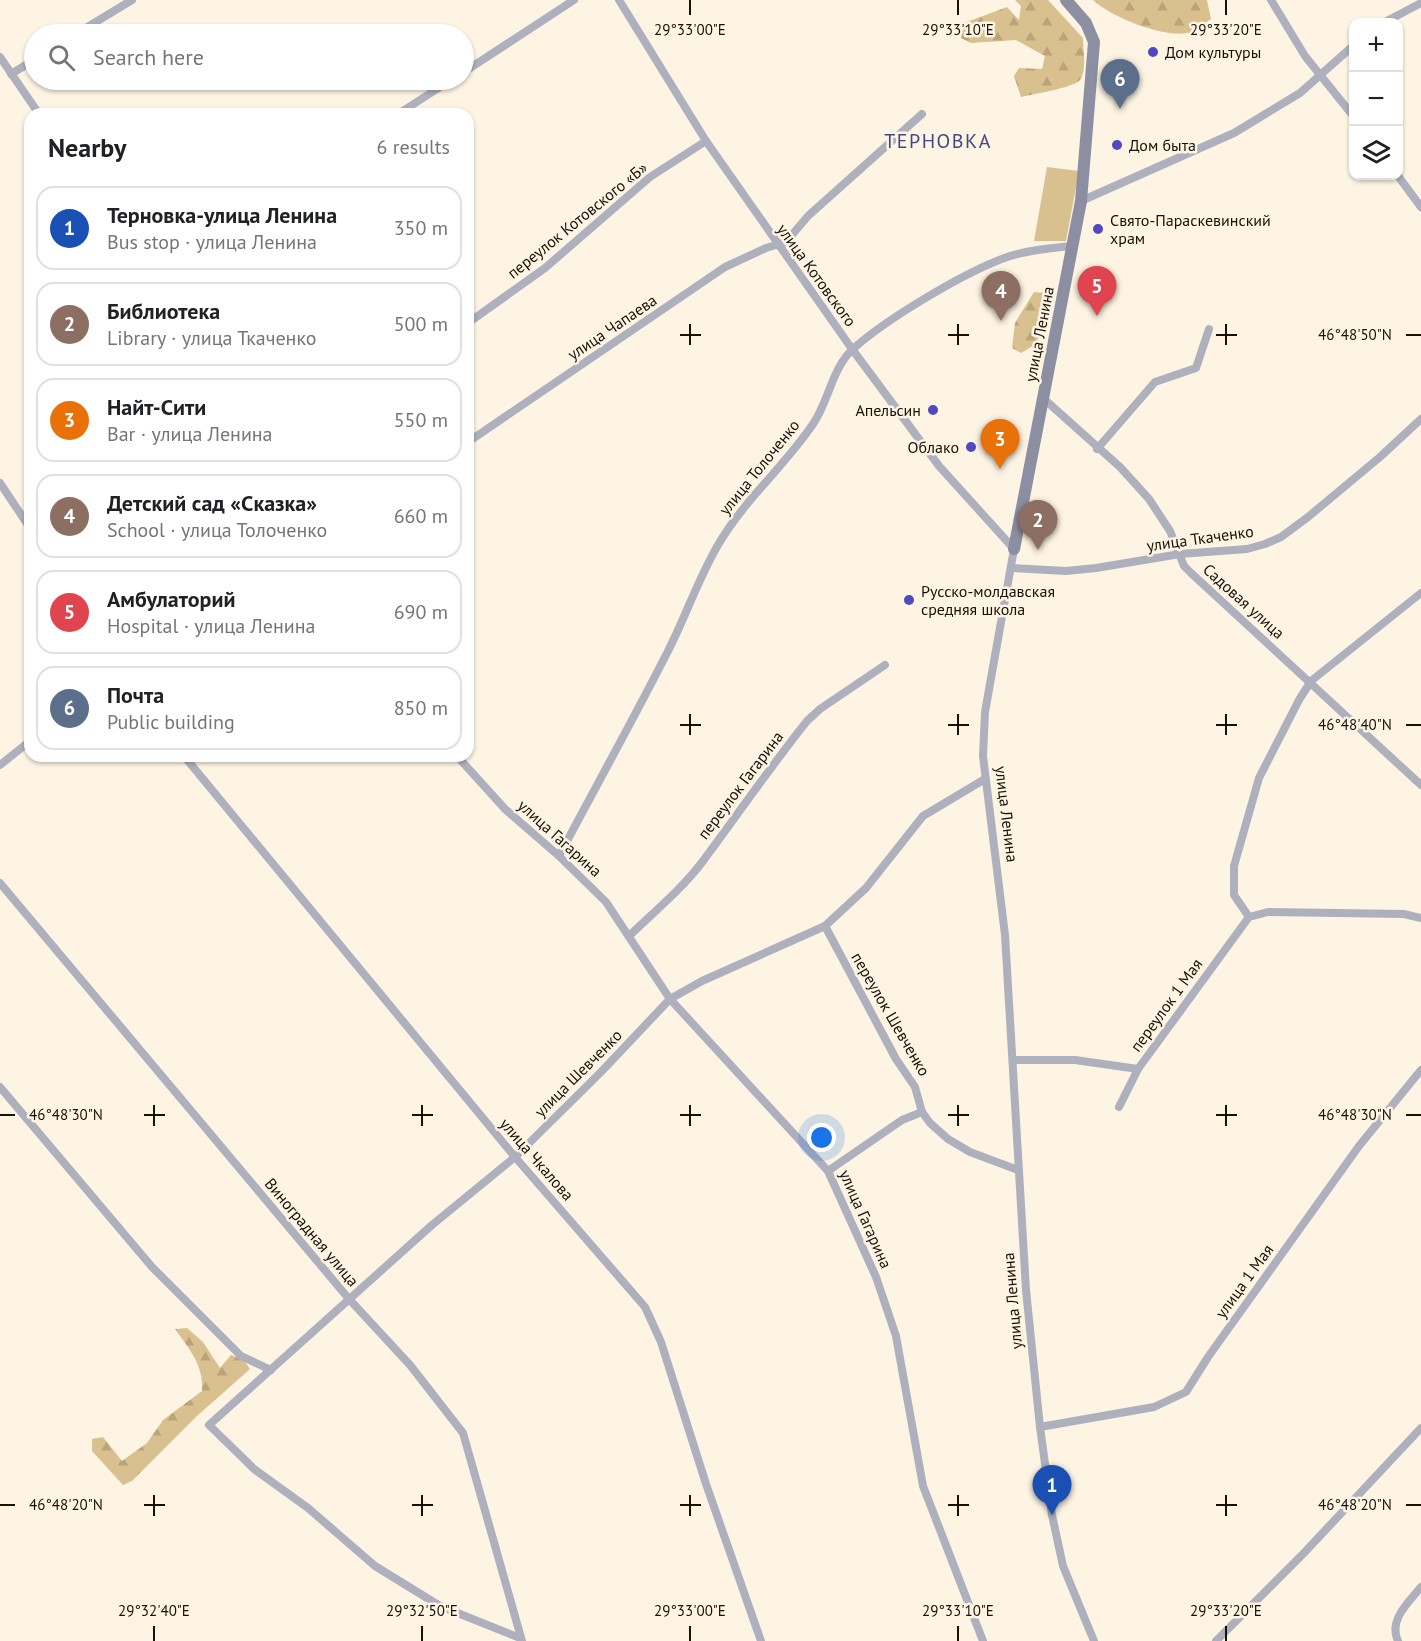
<!DOCTYPE html>
<html lang="en">
<head>
<meta charset="utf-8">
<style>
	body { margin:0; font-family:"PT Sans",sans-serif; background:#f6f6f6; color:#202124 }
	.controls { position:absolute; right:18px; top:18px; display:grid; overflow:hidden; border-radius:12px; box-shadow:0 2px 4px #0004 }
	.controls button { width:54px; height:54px; display:grid; place-items:center; padding:0; border:0; border-bottom:2px solid #e0e0e0; background:#fff; color:#202124; font:30px sans-serif }
	.you { position:absolute; left:822px; top:1138px; width:21px; height:21px; margin:-15px; border:4px solid #fff; border-radius:50%; background:#1a73e8; box-shadow:0 0 0 9px #1a73e833 }
	.badge { display:grid; place-items:center; width:39px; height:39px; border-radius:50%; background:#ea580c; color:#fff; font-size:20px; font-weight:700 }
	.pin { position:absolute; translate:-50% -50px; filter:drop-shadow(0 2px 3px #0008) }
	.pin::after { content:''; position:absolute; top:32px; width:21px; height:18px; background:inherit; clip-path:polygon(0 0,100% 0,50% 100%) }
	.list { margin:0; padding:0; list-style:none }
	h2 { display:flex; justify-content:space-between; align-items:center; height:78px; margin:0; padding:0 24px; font-size:26px }
	h2 small { font-size:20px; font-weight:400; color:#757577 }
	.list li { display:grid; grid-template-columns:39px 1fr auto; gap:18px; align-items:center; box-sizing:border-box; height:84px; margin:0 12px 12px; padding:0 12px; border:2px solid #e0e0e0; border-radius:18px }
	.list b { display:block; font-size:22px; white-space:nowrap }
	.list p { margin:0; font-size:20px; white-space:nowrap; color:#757577 }
	.list em { font-size:20px; font-style:normal; color:#757577 }
	.icon { flex:none; width:33px; height:33px; fill:none; stroke:currentColor; stroke-width:2; stroke-linecap:round; stroke-linejoin:round }
	.map { position:relative; flex:none; width:1421px; height:1641px; overflow:hidden }
	.search { position:absolute; background:#fff; box-shadow:0 2px 4px #0004; left:24px; top:24px; width:450px; height:66px; display:flex; align-items:center; gap:15px; box-sizing:border-box; padding:0 21px; border-radius:33px; color:#757577; font-size:22px }
	.panel { position:absolute; background:#fff; box-shadow:0 2px 4px #0004; left:24px; top:108px; width:450px; height:654px; border-radius:18px }
	.map>svg:first-child { display:block }
	.green { fill:#d9c08f }
	.forest { fill:url(#forest-firs) }
	.lines { fill:none; stroke-linecap:round; stroke-linejoin:round }
	.street { stroke:#aeb0bd; stroke-width:8 }
	.secondary { stroke:#8c8ea1; stroke-width:12 }
	.ticks { fill:none; stroke:#171208; stroke-width:2 }
	.poi-dot { fill:#5048bf; stroke:#fdf4e3; stroke-width:2 }
	.labels { text-anchor:middle; stroke-width:5; stroke-linejoin:round; paint-order:stroke }
	.poi-label { font-size:16px; fill:#171208; stroke:#fdf4e3; text-anchor:start }
	.street-label { font-size:16px; fill:#171208; stroke:#fdf4e3 }
	.quarter-label { font-size:20px; letter-spacing:1.5px; fill:#454684; stroke:#fdf4e3 }
	.ticks-label { font-size:15px; text-anchor:middle; fill:#171208; stroke:#fdf4e3; stroke-width:5; stroke-linejoin:round; paint-order:stroke }
</style>
</head>
<body>
<div class="map">
<svg width="1421" height="1641" viewBox="0 0 1421 1641">
	<defs>
		<pattern id="forest-firs" width="22" height="20" patternUnits="userSpaceOnUse" patternTransform="scale(1.5)"><rect width="22" height="20" fill="#d9c08f"/><path d="M5 1l3.5 6h-7zM16 11l3.5 6h-7z" fill="#baa47a"/></pattern>
	</defs>
	<rect width="100%" height="100%" fill="#fdf4e3"/>
	<path class="green" d="M 1047,167 L 1079,171 L 1066,241 L 1034,241 Z"/>
	<g class="forest">
		<path d="M 1015,0 L 1048,0 L 1083,38 C 1083,50 1087,70 1080,80 C 1073,88 1033,94 1021,97 L 1014,76 L 1019,68 L 1042,69 L 1045,56 L 1016,40 L 971,43 L 961,38 L 964,23 L 1007,7 L 1019,20 L 1021,6 Z"/>
		<path d="M 1093,0 L 1207,0 L 1211,19 C 1205,23 1198,29 1191,32 C 1167,40 1111,17 1093,0 Z"/>
		<path d="M 1034,292 L 1045,293 C 1050,311 1042,327 1036,344 L 1021,353 L 1012,348 L 1015,323 Z"/>
		<path d="M 187,1328 L 203,1342 L 220,1368 L 231,1355 L 244,1360 L 250,1369 L 197,1416 L 132,1481 L 123,1485 L 92,1451 L 92,1439 L 103,1437 L 122,1461 L 147,1443 L 163,1420 L 202,1391 C 204,1365 189,1349 175,1329 Z"/>
	</g>
	<g class="lines">
		<g class="street">
			<path d="M 619,0 L 706,141 L 852,349 L 939,466 L 1014,549 L 985,712 L 983,756 L 1005,935 L 1026,1290 L 1040,1427 L 1052,1515 L 1063,1566 L 1094,1641"/>
			<path d="M 1271,0 L 1305,56 L 1354,117"/>
			<path d="M 1385,22 L 1421,3"/>
			<path d="M 76,34 L 132,0"/>
			<path d="M 0,57 L 39,114"/>
			<path d="M 464,72 L 574,0"/>
			<path d="M 11,74 L 34,60"/>
			<path d="M 398,114 L 451,80"/>
			<path d="M 1398,176 L 1421,207"/>
			<path d="M 1081,201 L 1234,133 L 1300,93 L 1354,45"/>
			<path d="M 468,323 L 545,268 L 650,177 L 706,141"/>
			<path d="M 1044,399 L 1120,467 L 1149,499 L 1170,531 L 1184,566 L 1191,573 L 1421,785"/>
			<path d="M 468,442 L 725,267 L 766,248 L 786,242 L 808,216 L 922,114"/>
			<path d="M 1097,449 L 1155,382 L 1196,368 L 1209,329"/>
			<path d="M 0,483 L 30,528"/>
			<path d="M 1012,568 L 1066,571 L 1096,568 L 1180,554 L 1247,549 L 1265,544 L 1281,537 L 1308,517 L 1380,457 L 1421,419"/>
			<path d="M 184,756 L 515,1157 L 645,1307 L 661,1342 L 706,1484 L 761,1641"/>
			<path d="M 457,756 L 505,809 L 559,856 L 606,902 L 670,999 L 828,1171 L 876,1277 L 896,1336 L 923,1486 L 983,1641"/>
			<path d="M 0,765 L 30,741"/>
			<path d="M 559,856 C 595,788 633,720 668,651 C 686,616 698,579 718,545 C 744,500 784,467 813,424 C 829,401 832,367 854,348 C 888,318 966,271 1010,256 C 1030,250 1051,248 1072,246"/>
			<path d="M 0,883 L 349,1299 L 410,1365 L 463,1433 L 522,1641"/>
			<path d="M 1249,917 L 1234,895 L 1234,866 L 1259,778 L 1299,700 L 1311,681 L 1421,593"/>
			<path d="M 825,926 L 896,1059 L 915,1087 L 922,1112 L 930,1123 L 948,1139 L 970,1152 L 1018,1170"/>
			<path d="M 629,936 C 654,912 682,889 703,861 C 738,814 771,766 807,721 L 820,709 L 885,665"/>
			<path d="M 1014,1060 L 1075,1060 L 1138,1069 L 1249,917 L 1268,912 L 1404,914 L 1421,918"/>
			<path d="M 0,1087 L 152,1267 L 241,1356 L 271,1370"/>
			<path d="M 1119,1107 L 1138,1069"/>
			<path d="M 828,1171 L 902,1120 L 922,1112"/>
			<path d="M 1040,1427 L 1154,1407 L 1186,1392 L 1208,1357 L 1359,1146 L 1421,1070"/>
			<path d="M 520,1638 L 440,1606 L 375,1566 L 308,1508 L 254,1469 L 209,1425 L 432,1225 L 515,1157 L 601,1072 L 670,999 L 702,981 L 825,926 L 866,888 L 923,816 L 985,779"/>
			<path d="M 1216,1641 L 1303,1554 L 1421,1428"/>
			<path d="M 1398,1641 C 1388,1620 1409,1602 1421,1587"/>
		</g>
		<path class="secondary" d="M 1014,549 L 1081,201 L 1094,42 L 1086,23 L 1066,0"/>
	</g>
	<path class="ticks" d="M 690,0 L 690,15M 958,0 L 958,15M 1226,0 L 1226,15M 690,324 L 690,345M 958,324 L 958,345M 1226,324 L 1226,345M 680,335 L 701,335M 948,335 L 969,335M 1216,335 L 1237,335M 1406,335 L 1421,335M 690,714 L 690,735M 958,714 L 958,735M 1226,714 L 1226,735M 680,725 L 701,725M 948,725 L 969,725M 1216,725 L 1237,725M 1406,725 L 1421,725M 154,1105 L 154,1126M 422,1105 L 422,1126M 690,1105 L 690,1126M 958,1105 L 958,1126M 1226,1105 L 1226,1126M 0,1115 L 15,1115M 144,1115 L 165,1115M 412,1115 L 433,1115M 680,1115 L 701,1115M 948,1115 L 969,1115M 1216,1115 L 1237,1115M 1406,1115 L 1421,1115M 154,1495 L 154,1516M 422,1495 L 422,1516M 690,1495 L 690,1516M 958,1495 L 958,1516M 1226,1495 L 1226,1516M 0,1505 L 15,1505M 144,1505 L 165,1505M 412,1505 L 433,1505M 680,1505 L 701,1505M 948,1505 L 969,1505M 1216,1505 L 1237,1505M 1406,1505 L 1421,1505M 154,1626 L 154,1641M 422,1626 L 422,1641M 690,1626 L 690,1641M 958,1626 L 958,1641M 1226,1626 L 1226,1641"/>
	<g class="poi-dot">
		<circle cx="1153" cy="52" r="6"/>
		<circle cx="1117" cy="145" r="6"/>
		<circle cx="1098" cy="229" r="6"/>
		<circle cx="933" cy="410" r="6"/>
		<circle cx="971" cy="447" r="6"/>
		<circle cx="909" cy="600" r="6"/>
	</g>
	<g class="labels">
		<g class="poi-label">
			<text x="1165" y="58">Дом культуры</text>
			<text x="1129" y="151">Дом быта</text>
			<text x="1110" y="226">Свято-Параскевинский<tspan x="1110" dy="18">храм</tspan></text>
			<text x="921" y="416" text-anchor="end">Апельсин</text>
			<text x="959" y="453" text-anchor="end">Облако</text>
			<text x="921" y="597">Русско-молдавская<tspan x="921" dy="18">средняя школа</tspan></text>
		</g>
		<g class="street-label">
			<text transform="translate(577 220) rotate(-39)" y="6">переулок Котовского «Б»</text>
			<text transform="translate(817 275) rotate(54)" y="6">улица Котовского</text>
			<text transform="translate(612 327) rotate(-34)" y="6">улица Чапаева</text>
			<text transform="translate(1039 334) rotate(-79)" y="6">улица Ленина</text>
			<text transform="translate(759 467) rotate(-51)" y="6">улица Толоченко</text>
			<text transform="translate(1200 538) rotate(-8)" y="6">улица Ткаченко</text>
			<text transform="translate(1244 601) rotate(42)" y="6">Садовая улица</text>
			<text transform="translate(740 785) rotate(-53)" y="6">переулок Гагарина</text>
			<text transform="translate(1007 814) rotate(83)" y="6">улица Ленина</text>
			<text transform="translate(560 838) rotate(42)" y="6">улица Гагарина</text>
			<text transform="translate(1166 1005) rotate(-54)" y="6">переулок 1 Мая</text>
			<text transform="translate(891 1014) rotate(60)" y="6">переулок Шевченко</text>
			<text transform="translate(578 1073) rotate(-45)" y="6">улица Шевченко</text>
			<text transform="translate(537 1159) rotate(49)" y="6">улица Чкалова</text>
			<text transform="translate(866 1219) rotate(66)" y="6">улица Гагарина</text>
			<text transform="translate(312 1232) rotate(50)" y="6">Виноградная улица</text>
			<text transform="translate(1244 1281) rotate(-54)" y="6">улица 1 Мая</text>
			<text transform="translate(1012 1301) rotate(-95)" y="6">улица Ленина</text>
		</g>
		<g class="quarter-label">
			<text x="938" y="148">ТЕРНОВКА</text>
		</g>
	</g>
	<g class="ticks-label">
		<text x="690" y="35">29°33'00"E</text>
		<text x="958" y="35">29°33'10"E</text>
		<text x="1226" y="35">29°33'20"E</text>
		<text x="1355" y="340">46°48'50"N</text>
		<text x="1355" y="730">46°48'40"N</text>
		<text x="66" y="1120">46°48'30"N</text>
		<text x="1355" y="1120">46°48'30"N</text>
		<text x="66" y="1510">46°48'20"N</text>
		<text x="1355" y="1510">46°48'20"N</text>
		<text x="154" y="1616">29°32'40"E</text>
		<text x="422" y="1616">29°32'50"E</text>
		<text x="690" y="1616">29°33'00"E</text>
		<text x="958" y="1616">29°33'10"E</text>
		<text x="1226" y="1616">29°33'20"E</text>
	</g>
</svg>
<div class="controls">
<button>+</button>
<button>−</button>
<button><svg class="icon" aria-label="layers" viewBox="0 0 24 24"><path d="M12 4l9 5-9 5-9-5zM3 14l9 5 9-5"/></svg></button>
</div>
<div class="you"></div>
<div class="pin badge" style="left:1052px;top:1515px;background:#1a4fb4">1</div>
<div class="pin badge" style="left:1038px;top:550px;background:#8d6e63">2</div>
<div class="pin badge" style="left:1000px;top:469px;background:#e8710a">3</div>
<div class="pin badge" style="left:1001px;top:321px;background:#8d6e63">4</div>
<div class="pin badge" style="left:1097px;top:316px;background:#e0444e">5</div>
<div class="pin badge" style="left:1120px;top:109px;background:#5c6f8a">6</div>
<div class="search"><svg class="icon" aria-label="search" viewBox="0 0 24 24"><circle cx="10" cy="10" r="6"/><path d="M15 15l6 6"/></svg>Search here</div>
<section class="panel">
<h2>Nearby<small>6 results</small></h2>
<ul class="list">
<li><span class="badge" style="background:#1a4fb4">1</span><div><b>Терновка-улица Ленина</b><p>Bus stop · улица Ленина</p></div><em>350 m</em></li>
<li><span class="badge" style="background:#8d6e63">2</span><div><b>Библиотека</b><p>Library · улица Ткаченко</p></div><em>500 m</em></li>
<li><span class="badge" style="background:#e8710a">3</span><div><b>Найт-Сити</b><p>Bar · улица Ленина</p></div><em>550 m</em></li>
<li><span class="badge" style="background:#8d6e63">4</span><div><b>Детский сад «Сказка»</b><p>School · улица Толоченко</p></div><em>660 m</em></li>
<li><span class="badge" style="background:#e0444e">5</span><div><b>Амбулаторий</b><p>Hospital · улица Ленина</p></div><em>690 m</em></li>
<li><span class="badge" style="background:#5c6f8a">6</span><div><b>Почта</b><p>Public building</p></div><em>850 m</em></li>
</ul>
</section>
</div>
</body>
</html>
